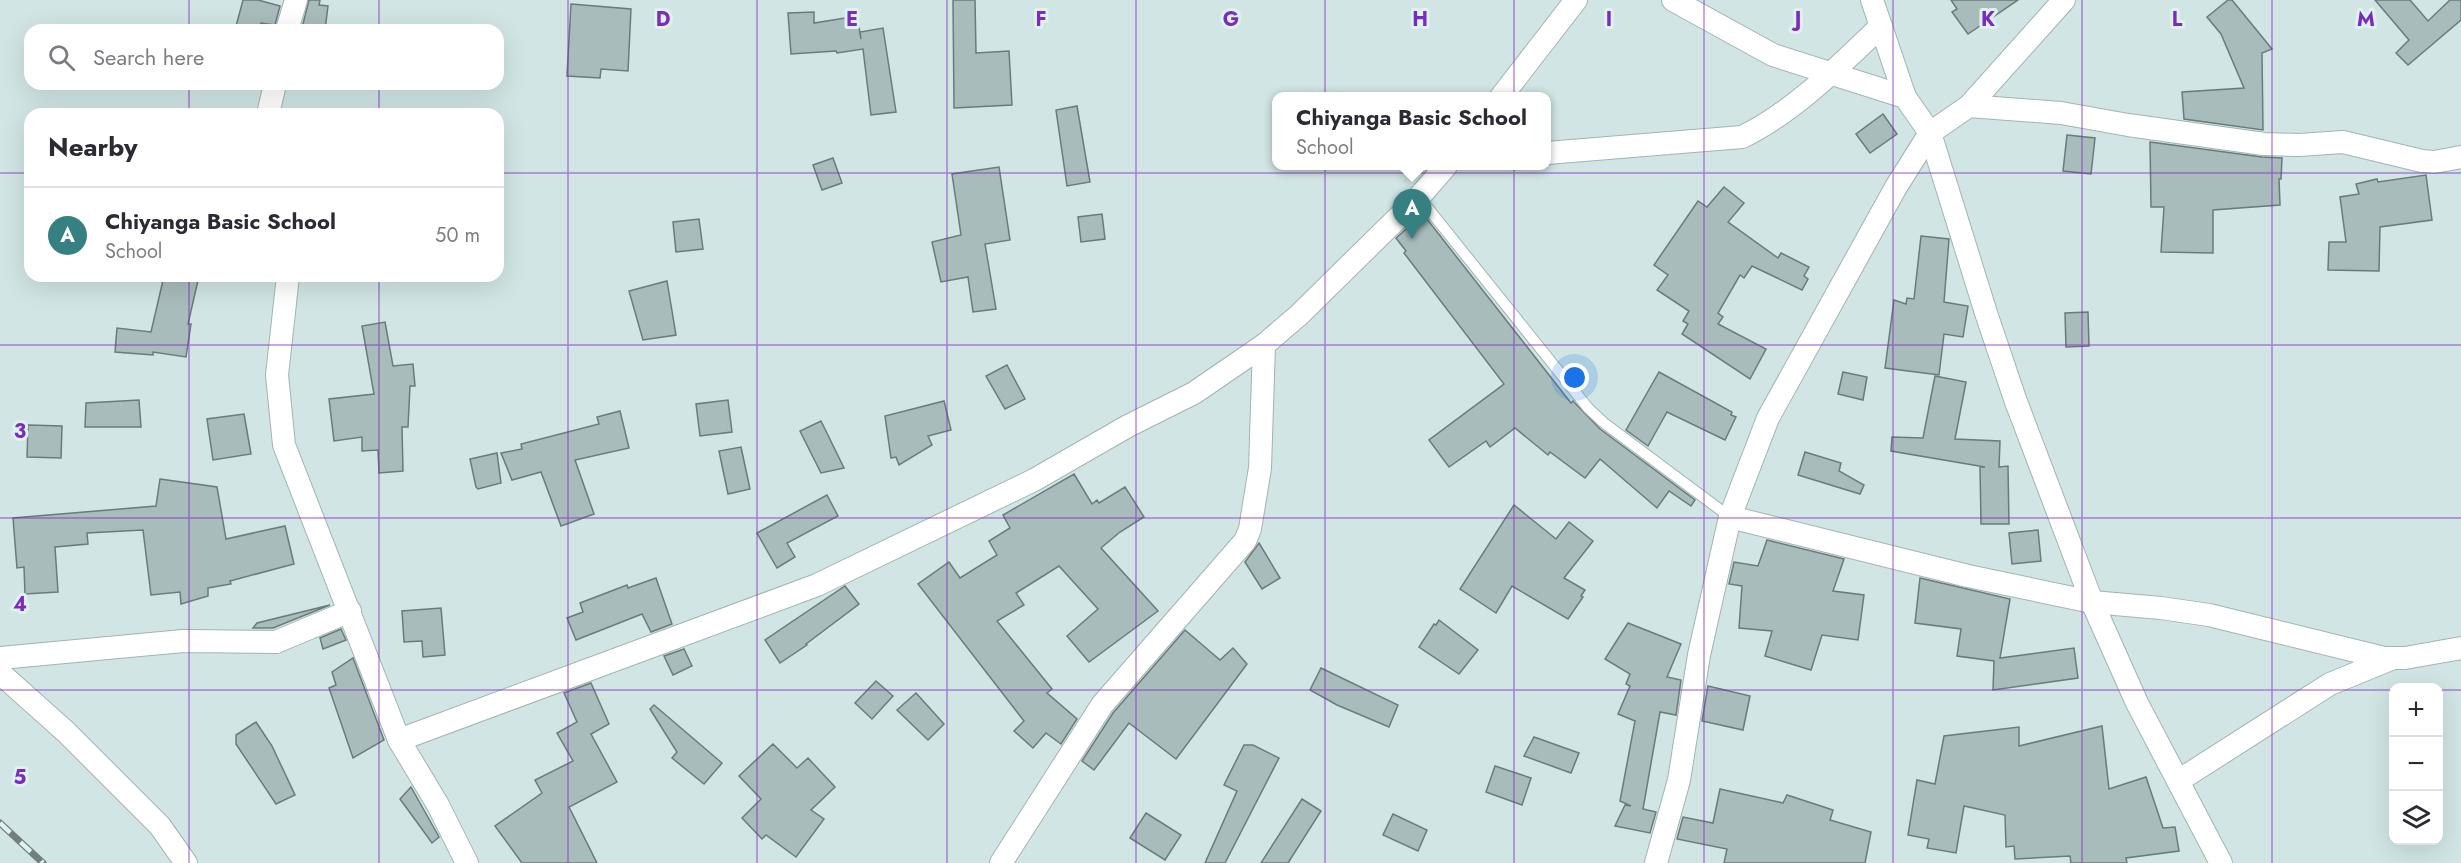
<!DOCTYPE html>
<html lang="en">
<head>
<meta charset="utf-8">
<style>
	body { margin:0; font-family:Jost,sans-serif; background:#f7f7f7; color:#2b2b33 }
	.controls { position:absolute; right:18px; bottom:18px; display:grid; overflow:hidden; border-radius:12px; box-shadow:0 6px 24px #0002 }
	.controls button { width:54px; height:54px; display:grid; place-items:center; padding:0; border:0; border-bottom:2px solid #e1e1e2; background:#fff; color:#2b2b33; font:30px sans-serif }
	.you { position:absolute; left:1575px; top:378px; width:21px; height:21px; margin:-15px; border:4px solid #fff; border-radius:50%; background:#1a73e8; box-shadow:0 0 0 9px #1a73e833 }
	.badge { display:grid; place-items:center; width:39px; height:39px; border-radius:50%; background:#378081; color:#fff; font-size:20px; font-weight:700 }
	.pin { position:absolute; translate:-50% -50px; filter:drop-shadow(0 2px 3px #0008) }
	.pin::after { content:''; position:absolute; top:32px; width:21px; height:18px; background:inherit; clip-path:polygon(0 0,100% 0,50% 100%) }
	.popup { position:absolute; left:1272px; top:92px; width:279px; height:78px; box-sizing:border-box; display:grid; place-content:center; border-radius:12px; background:#fff; filter:drop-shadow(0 2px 4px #0005); font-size:20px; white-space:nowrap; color:#7c7c81 }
	.popup b { font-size:22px; color:#2b2b33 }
	.popup::after { content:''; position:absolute; left:50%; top:100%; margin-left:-12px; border:12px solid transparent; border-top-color:#fff }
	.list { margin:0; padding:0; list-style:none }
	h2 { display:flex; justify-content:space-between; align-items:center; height:78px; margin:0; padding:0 24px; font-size:26px }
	h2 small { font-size:20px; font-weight:400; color:#7c7c81 }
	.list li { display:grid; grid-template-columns:39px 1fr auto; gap:18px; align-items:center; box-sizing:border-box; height:96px; padding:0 24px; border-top:2px solid #e1e1e2 }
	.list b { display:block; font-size:22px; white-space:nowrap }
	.list p { margin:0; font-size:20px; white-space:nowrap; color:#7c7c81 }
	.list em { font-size:20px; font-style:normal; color:#7c7c81 }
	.icon { flex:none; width:33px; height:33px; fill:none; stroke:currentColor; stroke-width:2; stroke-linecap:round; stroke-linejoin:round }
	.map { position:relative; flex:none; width:2461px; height:863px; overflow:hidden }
	.search { position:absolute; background:#fff; box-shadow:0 6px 24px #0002; left:24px; top:24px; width:480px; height:66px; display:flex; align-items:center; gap:15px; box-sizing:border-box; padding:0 21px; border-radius:18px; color:#7c7c81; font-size:22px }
	.panel { position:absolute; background:#fff; box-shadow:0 6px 24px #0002; left:24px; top:108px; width:480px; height:174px; border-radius:18px }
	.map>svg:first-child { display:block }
	.building { fill:#a9bcbc; stroke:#697b7b; stroke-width:1.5 }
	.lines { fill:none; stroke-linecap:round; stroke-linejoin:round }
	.service-casing { stroke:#a1b4b4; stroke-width:12 }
	.minor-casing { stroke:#a1b4b4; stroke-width:24 }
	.service { stroke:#fff; stroke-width:10 }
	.minor { stroke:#fff; stroke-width:22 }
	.rail-casing { stroke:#737f7f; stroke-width:7 }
	.rail { stroke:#def2f2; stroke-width:4.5; stroke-dasharray:14; stroke-linecap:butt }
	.grid { fill:none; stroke:#7b2cbf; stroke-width:1.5; stroke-opacity:0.55 }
	.grid-label { font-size:20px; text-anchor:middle; font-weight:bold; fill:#7b2cbf; stroke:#def2f2; stroke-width:6; stroke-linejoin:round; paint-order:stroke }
</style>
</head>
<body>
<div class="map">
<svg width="2461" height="863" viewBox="0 0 2461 863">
	<rect width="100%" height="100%" fill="#d1e5e5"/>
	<g class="building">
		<path d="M 243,0 L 258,0 L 280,6 L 275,25 L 261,23 L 259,30 L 235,30 Z"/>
		<path d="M 309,0 L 320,0 L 319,5 L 328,6 L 325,30 L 302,28 Z"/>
		<path d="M 953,0 L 975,0 L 976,53 L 1009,51 L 1012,105 L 954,108 Z"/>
		<path d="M 1951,0 L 2018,0 L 1968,34 L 1952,12 L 1957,9 Z"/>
		<path d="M 2228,0 L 2232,0 L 2272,49 L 2262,53 L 2263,130 L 2184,119 L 2182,92 L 2244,88 L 2221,34 L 2207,17 Z"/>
		<path d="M 2375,0 L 2410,0 L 2428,21 L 2450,0 L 2461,0 L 2461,20 L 2408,65 L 2396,53 L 2409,40 Z"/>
		<path d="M 571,4 L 631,9 L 628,71 L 601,69 L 600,78 L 567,76 Z"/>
		<path d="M 814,12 L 814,23 L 857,16 L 861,39 L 860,32 L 883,28 L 896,112 L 871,115 L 863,49 L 837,53 L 836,51 L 791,54 L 788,13 Z"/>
		<path d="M 1077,106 L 1090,182 L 1067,186 L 1056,110 Z"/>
		<path d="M 1883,114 L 1897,134 L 1870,153 L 1856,134 Z"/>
		<path d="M 2067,135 L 2095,138 L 2091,174 L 2063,171 Z"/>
		<path d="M 2150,142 L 2262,157 L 2282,158 L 2281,179 L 2279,179 L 2280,205 L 2213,210 L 2213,253 L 2161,252 L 2164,207 L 2151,207 Z"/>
		<path d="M 833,158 L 842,183 L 822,190 L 813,165 Z"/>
		<path d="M 999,167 L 1010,240 L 985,244 L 996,309 L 973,312 L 968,277 L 941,282 L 932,242 L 961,235 L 952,174 Z"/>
		<path d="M 2426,175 L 2432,220 L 2380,227 L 2379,271 L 2328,270 L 2329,242 L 2346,242 L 2340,197 L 2359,194 L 2356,184 L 2377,179 L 2378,182 Z"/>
		<path d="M 1724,187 L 1744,203 L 1728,222 L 1778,258 L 1781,253 L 1809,267 L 1804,276 L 1808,279 L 1802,290 L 1752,266 L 1744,278 L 1740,275 L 1718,313 L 1723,317 L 1718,324 L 1766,349 L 1750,379 L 1682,334 L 1688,324 L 1683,321 L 1689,311 L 1657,290 L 1668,275 L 1654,265 L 1698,201 L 1707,207 Z"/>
		<path d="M 1102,214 L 1105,239 L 1081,242 L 1078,217 Z"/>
		<path d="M 1423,214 L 1571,403 L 1573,401 L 1600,429 L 1695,500 L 1691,506 L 1669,491 L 1657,508 L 1600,459 L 1585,478 L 1550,452 L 1548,455 L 1515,428 L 1490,447 L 1486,441 L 1449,467 L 1429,440 L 1504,384 L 1404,253 L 1406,251 L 1396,238 Z"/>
		<path d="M 699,219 L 703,249 L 676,252 L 673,222 Z"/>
		<path d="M 1921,236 L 1949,239 L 1944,302 L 1968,306 L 1963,337 L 1944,334 L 1939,375 L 1885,368 L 1894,300 L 1906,304 L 1907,298 L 1914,299 Z"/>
		<path d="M 164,276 L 199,276 L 188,324 L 191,324 L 186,357 L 153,352 L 153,355 L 115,352 L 117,328 L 151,332 Z"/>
		<path d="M 667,281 L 676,335 L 643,340 L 629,291 Z"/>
		<path d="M 2088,312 L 2089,346 L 2066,347 L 2065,313 Z"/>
		<path d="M 385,322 L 393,366 L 413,364 L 415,386 L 410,386 L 408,427 L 402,427 L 403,471 L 379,473 L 378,450 L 362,451 L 362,437 L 334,441 L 329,399 L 374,394 L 362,326 Z"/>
		<path d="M 1007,365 L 1025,399 L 1005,409 L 986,376 Z"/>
		<path d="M 1659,372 L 1732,412 L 1731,415 L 1736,417 L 1725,440 L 1667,412 L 1648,446 L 1626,430 Z"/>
		<path d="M 1843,372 L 1867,377 L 1863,400 L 1838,394 Z"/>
		<path d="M 1935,376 L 1966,382 L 1955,439 L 2000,441 L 1999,467 L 2008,466 L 2009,524 L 1981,524 L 1980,467 L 1985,467 L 1891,451 L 1892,437 L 1923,438 Z"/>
		<path d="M 139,400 L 141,427 L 85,427 L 86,403 Z"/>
		<path d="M 728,400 L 732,432 L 700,436 L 696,404 Z"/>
		<path d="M 944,401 L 951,430 L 928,436 L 932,445 L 899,465 L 896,457 L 891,458 L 885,416 Z"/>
		<path d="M 620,411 L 629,448 L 575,460 L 594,514 L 561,526 L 541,472 L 512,480 L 501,453 L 522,449 L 521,444 L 599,424 L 597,417 Z"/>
		<path d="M 244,414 L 251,454 L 213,460 L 207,419 Z"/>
		<path d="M 821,421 L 844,468 L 821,473 L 800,431 Z"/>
		<path d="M 28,425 L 62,426 L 61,458 L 27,457 Z"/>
		<path d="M 741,447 L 750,489 L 728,494 L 719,451 Z"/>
		<path d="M 1805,452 L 1841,463 L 1839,471 L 1864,485 L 1860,494 L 1798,475 Z"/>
		<path d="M 497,453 L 501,483 L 478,489 L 476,487 L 470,459 Z"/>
		<path d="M 1074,474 L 1092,504 L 1097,500 L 1099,503 L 1125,487 L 1144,517 L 1120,532 L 1101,548 L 1158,611 L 1089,662 L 1067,636 L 1098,609 L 1059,566 L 1016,593 L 1024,605 L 997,621 L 1052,689 L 1047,693 L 1077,719 L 1061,744 L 1046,733 L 1033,748 L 1014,731 L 1024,721 L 918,584 L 949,562 L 960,578 L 997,555 L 989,541 L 1010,528 L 1003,515 Z"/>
		<path d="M 160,479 L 217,487 L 226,539 L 285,526 L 294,564 L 230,581 L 231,584 L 208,588 L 208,596 L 181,604 L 180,592 L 151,595 L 143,530 L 87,533 L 88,544 L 55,547 L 58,592 L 25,594 L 24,567 L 17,568 L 13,518 L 156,506 Z"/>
		<path d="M 827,495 L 838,516 L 787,543 L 795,557 L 777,568 L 757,533 Z"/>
		<path d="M 1514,505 L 1556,539 L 1569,522 L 1593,541 L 1564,578 L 1585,590 L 1581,596 L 1583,597 L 1568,619 L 1512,586 L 1496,613 L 1460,589 Z"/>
		<path d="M 2038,530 L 2041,561 L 2012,564 L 2009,533 Z"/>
		<path d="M 1767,540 L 1844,559 L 1833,591 L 1864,595 L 1858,640 L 1822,635 L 1811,670 L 1765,656 L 1772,631 L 1739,628 L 1742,586 L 1729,584 L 1734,562 L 1758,566 Z"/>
		<path d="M 1259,543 L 1280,578 L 1262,589 L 1245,562 Z"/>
		<path d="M 656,578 L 672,624 L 651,632 L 642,614 L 576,640 L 567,618 L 583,612 L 580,603 L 627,585 L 628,588 Z"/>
		<path d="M 1920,578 L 2010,599 L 2000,658 L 2074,648 L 2078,678 L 1993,690 L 1994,661 L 1957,656 L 1961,629 L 1915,623 Z"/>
		<path d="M 845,586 L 859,604 L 806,644 L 807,645 L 780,663 L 765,640 Z"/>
		<path d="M 330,605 L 273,628 L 253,628 L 257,623 Z"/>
		<path d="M 441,608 L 445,655 L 423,657 L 422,641 L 404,642 L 402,611 Z"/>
		<path d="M 1439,620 L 1478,650 L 1459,674 L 1419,647 L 1434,624 L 1436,625 Z"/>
		<path d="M 1628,623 L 1681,644 L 1667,677 L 1681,680 L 1676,715 L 1660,712 L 1643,809 L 1656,812 L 1650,833 L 1615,826 L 1625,805 L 1631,806 L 1620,801 L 1635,721 L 1618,714 L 1630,686 L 1626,684 L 1630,674 L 1605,659 Z"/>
		<path d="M 341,629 L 346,640 L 323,649 L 320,638 Z"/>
		<path d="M 1185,630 L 1220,660 L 1233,648 L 1247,664 L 1176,759 L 1129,723 L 1094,770 L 1082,761 L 1113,713 Z"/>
		<path d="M 684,649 L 692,666 L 673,675 L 664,656 Z"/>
		<path d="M 353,658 L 384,740 L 353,758 L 329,688 L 336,685 L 332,672 Z"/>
		<path d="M 1321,668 L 1398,705 L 1389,727 L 1337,705 L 1310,690 Z"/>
		<path d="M 876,681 L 893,696 L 872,719 L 855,703 Z"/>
		<path d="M 591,683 L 609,724 L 591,734 L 617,782 L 569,807 L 597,863 L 522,863 L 495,826 L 542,793 L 535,780 L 573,761 L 557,733 L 577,722 L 564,693 Z"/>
		<path d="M 1708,686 L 1750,696 L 1743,730 L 1702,721 Z"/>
		<path d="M 916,693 L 944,724 L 928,740 L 897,710 Z"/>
		<path d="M 654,705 L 722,763 L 704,784 L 672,758 L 677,752 L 650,709 Z"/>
		<path d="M 256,722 L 272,746 L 295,795 L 276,804 L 236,744 L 236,735 Z"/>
		<path d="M 2102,726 L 2109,789 L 2146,777 L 2163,828 L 2175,827 L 2179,851 L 2126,858 L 2127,863 L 2071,863 L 2070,856 L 2015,859 L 2014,846 L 2006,847 L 2005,815 L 1964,806 L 1956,853 L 1927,848 L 1929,839 L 1908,835 L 1917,780 L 1935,784 L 1944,736 L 2019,727 L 2019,746 Z"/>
		<path d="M 1534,737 L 1579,753 L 1571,773 L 1524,756 Z"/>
		<path d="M 773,744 L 797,768 L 808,758 L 835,787 L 811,810 L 824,819 L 796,857 L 766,835 L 762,839 L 742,818 L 761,799 L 739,776 Z"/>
		<path d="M 1244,745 L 1253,745 L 1279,758 L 1225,863 L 1205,863 L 1237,791 L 1224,785 Z"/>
		<path d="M 1495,766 L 1531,778 L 1522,805 L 1486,792 Z"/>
		<path d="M 411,787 L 439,837 L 432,843 L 400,799 Z"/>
		<path d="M 1720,789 L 1783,803 L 1787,795 L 1833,810 L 1830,820 L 1871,832 L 1865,863 L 1724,863 L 1727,849 L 1677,839 L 1683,817 L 1713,823 Z"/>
		<path d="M 1302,799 L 1321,811 L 1288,863 L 1261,863 Z"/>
		<path d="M 1146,813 L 1181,835 L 1165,860 L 1130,838 Z"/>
		<path d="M 1393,814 L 1427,830 L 1418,851 L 1383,835 Z"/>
	</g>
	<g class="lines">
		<g class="service-casing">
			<path id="service" d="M 1419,197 L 1588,408 L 1604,423 L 1730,517"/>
		</g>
		<g class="minor-casing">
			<g id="minor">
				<path d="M 1673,0 L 1773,55 L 1905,97"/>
				<path d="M 1872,0 L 1905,97 L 1930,133 L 1986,313 L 2015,399 L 2092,602 L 2137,703 L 2221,863"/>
				<path d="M 287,30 L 296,0"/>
				<path d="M 1501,97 L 1576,0"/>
				<path d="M 1969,106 L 2061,113 L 2128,125 L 2264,144 L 2299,145 L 2343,142 L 2422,161 L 2434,162 L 2461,157"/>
				<path d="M 268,114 L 275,84"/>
				<path d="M 1547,153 L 1742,137 C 1794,112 1840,65 1881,26"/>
				<path d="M 288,276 L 277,375 L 284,445 L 399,740 L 438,805 L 467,863"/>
				<path d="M 1730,517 L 1968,576 L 2092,602 L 2161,608 L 2209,615 L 2384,658 L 2405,658 L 2461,648"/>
				<path d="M 0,658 L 183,641 L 276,642 L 350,611"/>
				<path d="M 0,673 L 66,732 L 160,826 L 186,863"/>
				<path d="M 399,740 L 817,585 L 1034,480 L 1128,426 L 1194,393 L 1264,345 L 1299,315 L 1419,197 L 1446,166"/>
				<path d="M 2178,781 L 2330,684 L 2391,659"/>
				<path d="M 1001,863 L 1102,705 L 1245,541 L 1250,529 L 1260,468 L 1264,345"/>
				<path d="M 1656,863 L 1679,780 L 1699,655 L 1730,517 L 1768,418 L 1896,187 L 1930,133 L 1969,106 L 2064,0"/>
			</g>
		</g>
		<use href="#service" class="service"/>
		<use href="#minor" class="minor"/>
		<g class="rail-casing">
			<path id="rail" d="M 0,823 L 43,863"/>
		</g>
		<use href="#rail" class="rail"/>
	</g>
	<path class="grid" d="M 189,0 L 189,30M 379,0 L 379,30M 568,0 L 568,863M 757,0 L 757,863M 947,0 L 947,863M 1136,0 L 1136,863M 1325,0 L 1325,863M 1514,0 L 1514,863M 1704,0 L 1704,863M 1893,0 L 1893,863M 2082,0 L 2082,863M 2272,0 L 2272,863M 189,84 L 189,114M 379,84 L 379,114M 0,173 L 30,173M 498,173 L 2461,173M 189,276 L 189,863M 379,276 L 379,863M 0,345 L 2461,345M 0,518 L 2461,518M 0,690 L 2394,690M 2438,690 L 2461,690"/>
	<g class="grid-label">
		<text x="663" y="26">D</text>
		<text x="852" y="26">E</text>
		<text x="1041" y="26">F</text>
		<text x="1231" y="26">G</text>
		<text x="1420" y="26">H</text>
		<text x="1609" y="26">I</text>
		<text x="1798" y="26">J</text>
		<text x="1988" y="26">K</text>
		<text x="2177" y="26">L</text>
		<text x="2366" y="26">M</text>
		<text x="20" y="438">3</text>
		<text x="20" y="611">4</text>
		<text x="20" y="784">5</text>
	</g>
</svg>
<div class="controls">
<button>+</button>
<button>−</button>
<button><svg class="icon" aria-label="layers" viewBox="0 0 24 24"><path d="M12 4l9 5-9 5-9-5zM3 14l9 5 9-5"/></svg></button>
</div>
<div class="you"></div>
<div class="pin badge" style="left:1412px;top:239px">A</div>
<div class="popup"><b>Chiyanga Basic School</b>School</div>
<div class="search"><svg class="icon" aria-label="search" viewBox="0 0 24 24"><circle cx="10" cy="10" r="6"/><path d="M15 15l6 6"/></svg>Search here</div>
<section class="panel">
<h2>Nearby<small></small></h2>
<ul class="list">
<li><span class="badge">A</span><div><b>Chiyanga Basic School</b><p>School</p></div><em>50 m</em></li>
</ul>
</section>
</div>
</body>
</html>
